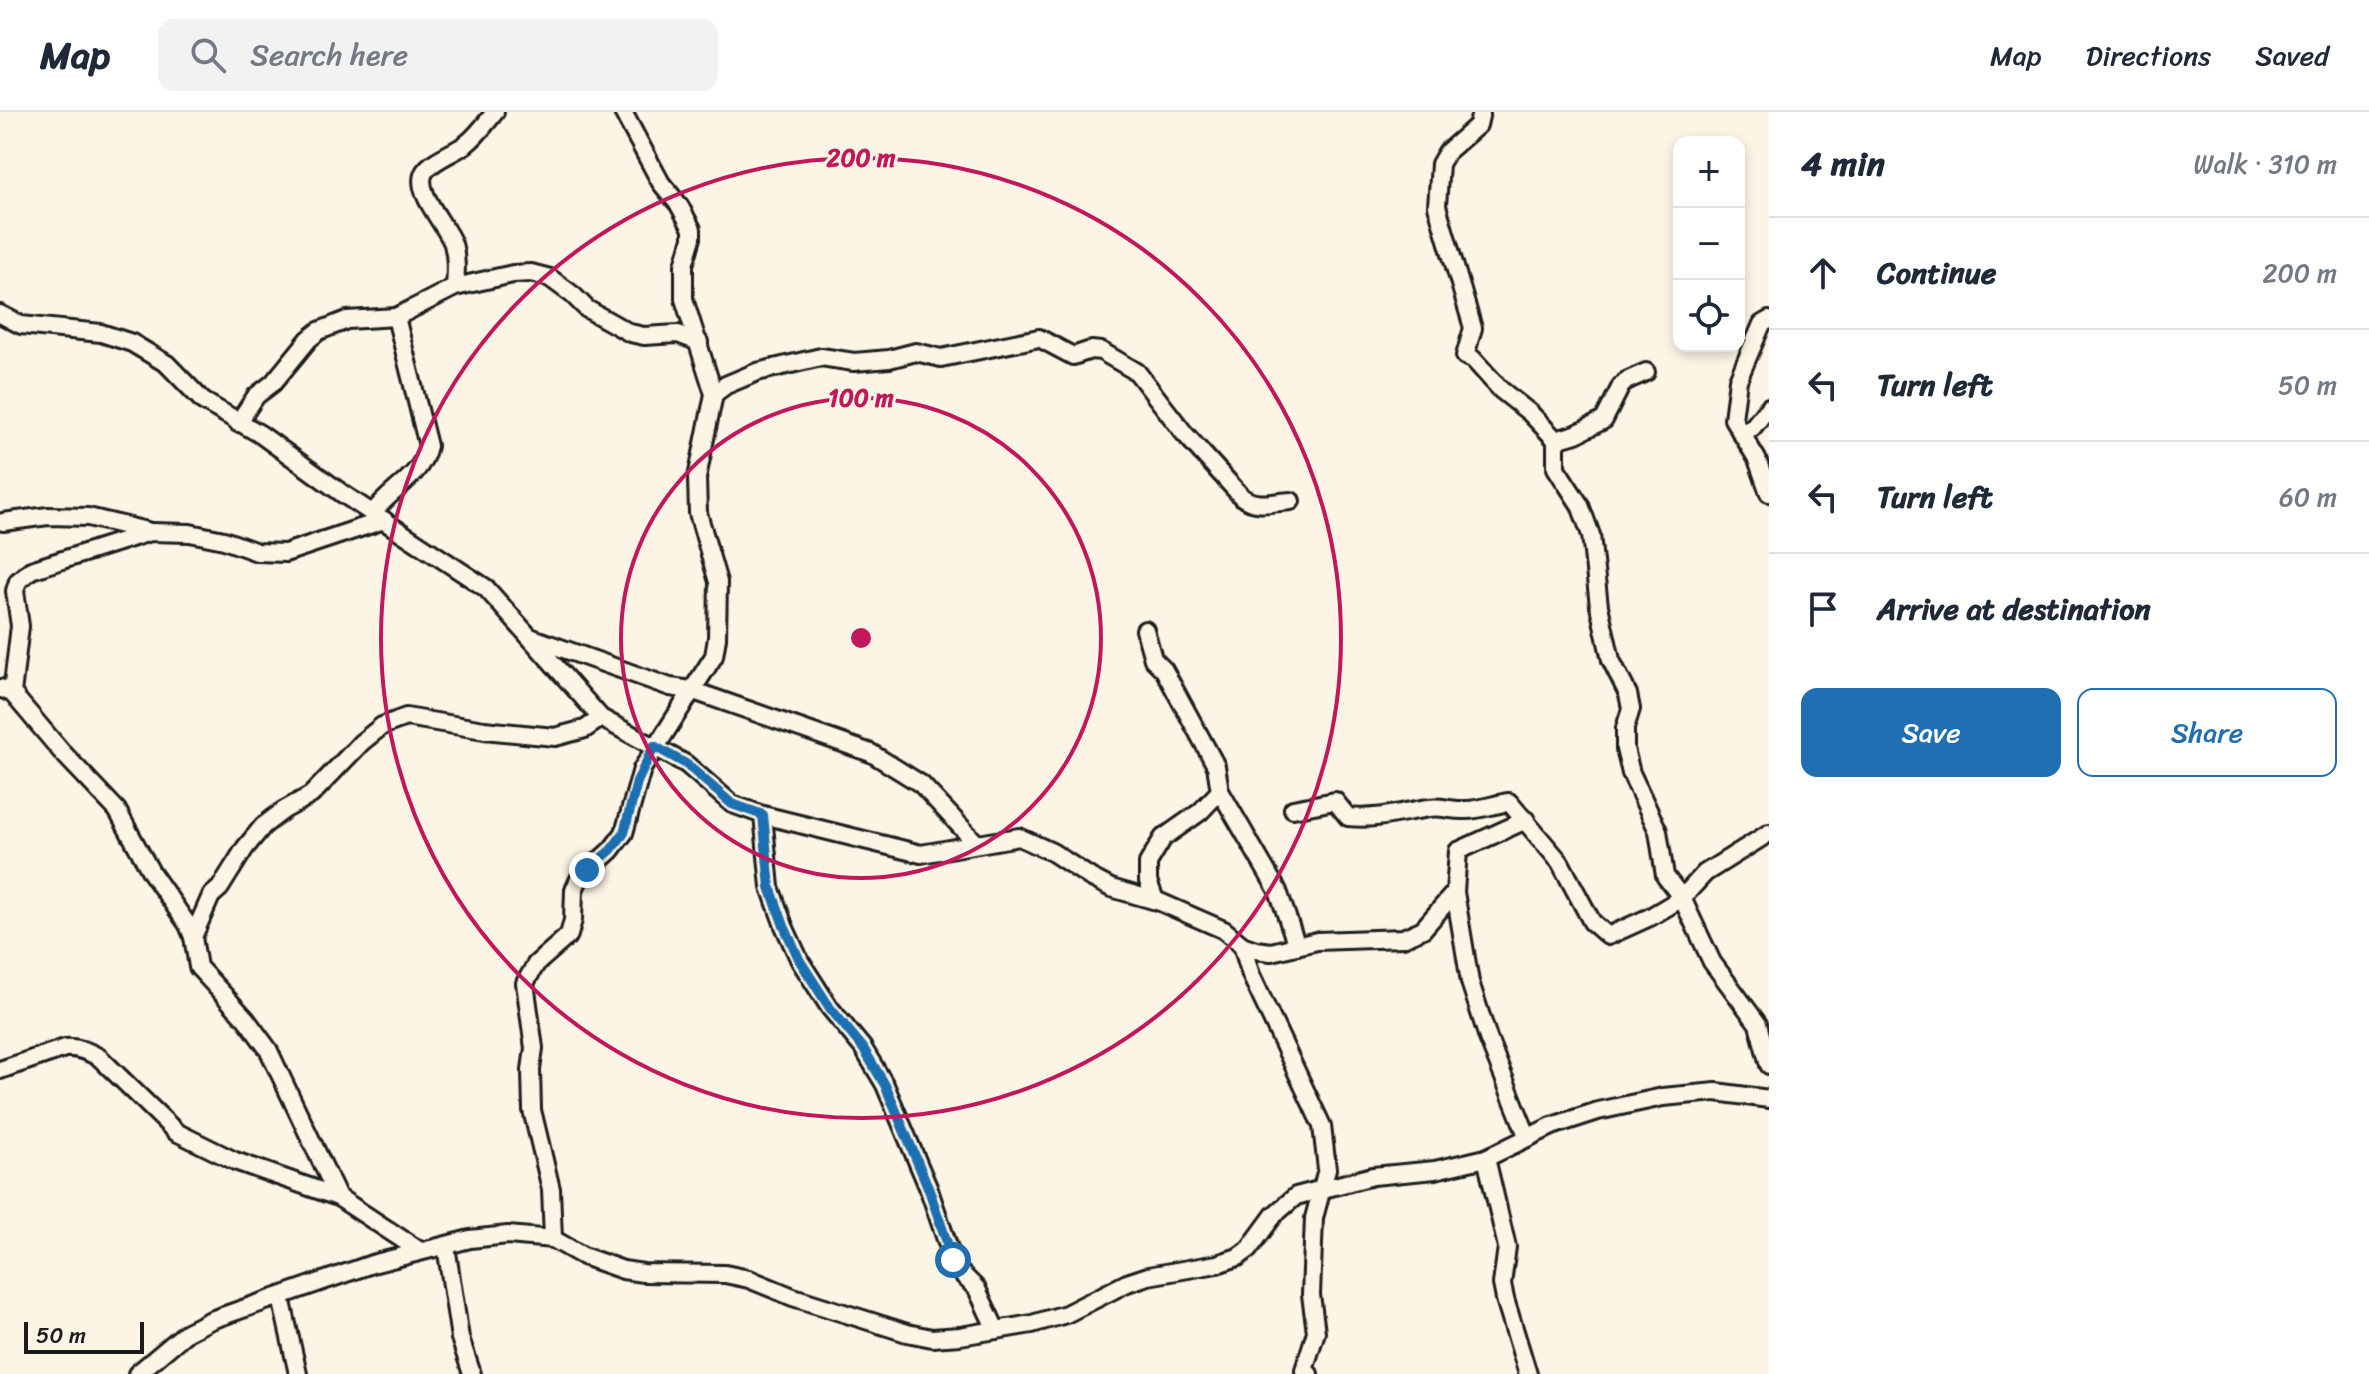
<!DOCTYPE html>
<html lang="en">
<head>
<meta charset="utf-8">
<style>
	body { margin:0; font-family:Sriracha,sans-serif; background:#f2f2f3; color:#1f2937 }
	.controls { position:absolute; right:24px; top:24px; display:grid; overflow:hidden; border-radius:16px; box-shadow:0 4px 12px #0003 }
	.controls button { width:72px; height:72px; display:grid; place-items:center; padding:0; border:0; border-bottom:2px solid #e0e1e3; background:#fff; color:#1f2937; font:40px sans-serif }
	.scale { position:absolute; left:24px; bottom:20px; width:120px; box-sizing:border-box; padding-left:8px; border:4px solid #1c1c1c; border-top:0; font-size:22px; line-height:28px; white-space:nowrap; color:#1c1c1c; -webkit-text-stroke:6px #fcf5e5; paint-order:stroke }
	.stop { position:absolute; width:24px; height:24px; margin:-18px; border:6px solid #1f6fb2; border-radius:50%; background:#fff }
	.stop.end { background:#1f6fb2; border-color:#fff; box-shadow:0 2px 8px #0008 }
	.list { margin:0; padding:0; list-style:none }
	h2 { display:flex; justify-content:space-between; align-items:center; height:104px; margin:0; padding:0 32px; font-size:34px }
	h2 small { font-size:26px; font-weight:400; color:#747a83 }
	.list li { display:grid; grid-template-columns:52px 1fr auto; gap:24px; align-items:center; box-sizing:border-box; height:112px; padding:0 32px; border-top:2px solid #e0e1e3 }
	.list b { display:block; font-size:30px; white-space:nowrap }
	.list em { font-size:26px; font-style:normal; color:#747a83 }
	.actions { display:flex; gap:16px; padding:24px 32px }
	.actions a { flex:1; padding:18px 0; border:2px solid #1f6fb2; border-radius:16px; text-align:center; font-size:28px; color:#1f6fb2 }
	.actions .main { background:#1f6fb2; color:#fff }
	.icon { flex:none; width:44px; height:44px; fill:none; stroke:currentColor; stroke-width:2; stroke-linecap:round; stroke-linejoin:round }
	.map { position:relative; flex:none; width:1769px; height:1262px; overflow:hidden }
	header { display:flex; align-items:center; gap:48px; box-sizing:border-box; height:112px; padding:0 40px; background:#fff; border-bottom:2px solid #e0e1e3 }
	header strong { font-size:38px }
	nav { display:flex; gap:44px; margin-inline-start:auto; font-size:28px }
	.search { width:560px; height:72px; background:#f2f2f3; display:flex; align-items:center; gap:20px; box-sizing:border-box; padding:0 28px; border-radius:16px; color:#747a83; font-size:30px }
	main { display:flex }
	aside { flex:1; background:#fff }
	.map>svg:first-child { display:block }
	.lines { fill:none; stroke-linecap:round; stroke-linejoin:round }
	.minor-casing { stroke:#1c1c1c; stroke-width:22 }
	.minor { stroke:#fcf5e5; stroke-width:16 }
	.route { stroke:#1f6fb2; stroke-width:10 }
	.ring { fill:none; stroke:#c2185b; stroke-width:4 }
	.centre { fill:#c2185b; stroke:#fcf5e5; stroke-width:4 }
	.ring-label { font-size:24px; text-anchor:middle; font-weight:bold; fill:#c2185b; stroke:#fcf5e5; stroke-width:6; stroke-linejoin:round; paint-order:stroke }
</style>
</head>
<body>
<header>
<strong>Map</strong>
<div class="search"><svg class="icon" aria-label="search" viewBox="0 0 24 24"><circle cx="10" cy="10" r="6"/><path d="M15 15l6 6"/></svg>Search here</div>
<nav><a>Map</a><a>Directions</a><a>Saved</a></nav>
</header>
<main>
<div class="map">
<svg width="1769" height="1262" viewBox="0 0 1769 1262">
	<rect width="100%" height="100%" fill="#fcf5e5"/>
	<filter id="ink" filterUnits="userSpaceOnUse"><feTurbulence type="fractalNoise" baseFrequency=".0125" numOctaves="2"/><feDisplacementMap in="SourceGraphic" scale="16" xChannelSelector="R" yChannelSelector="G"/><feConvolveMatrix kernelMatrix="1 2 1 2 8 2 1 2 1" color-interpolation-filters="sRGB"/></filter>
	<g filter="url(#ink)">
		<g class="lines">
			<g class="minor-casing">
				<g id="minor">
					<path d="M 1481,0 L 1478,13 L 1447,40 L 1440,52 L 1437,94 L 1473,216 L 1465,244 L 1473,247 L 1501,278 L 1530,301 L 1556,328 L 1556,356 L 1580,393 L 1591,423 L 1599,494 L 1611,548 L 1628,582 L 1631,597 L 1625,616 L 1625,637 L 1631,661 L 1658,719 L 1665,764 L 1682,786 L 1705,761 L 1769,721"/>
					<path d="M 455,175 C 456,160 457,146 453,132 C 447,114 412,78 425,59 C 434,47 454,41 466,32 C 477,24 486,11 495,0"/>
					<path d="M 0,202 L 21,213 L 101,221 L 132,231 L 167,252 L 203,289 L 260,322 L 343,382 L 486,476 L 601,606 L 686,652 L 732,692 L 763,703 L 921,742 L 1019,725 L 1052,740 L 1090,765 L 1111,776 L 1160,790 L 1224,818 L 1242,833 L 1256,838 L 1271,840 L 1317,829 L 1403,826 L 1423,817 L 1455,780 L 1458,739 L 1526,708"/>
					<path d="M 1769,208 L 1762,212 L 1738,268 L 1733,307 L 1757,347 L 1769,381"/>
					<path d="M 714,282 L 726,273 L 757,260 L 821,245 L 854,250 L 889,247 L 916,240 L 941,246 L 1039,226 L 1073,244 L 1091,238 L 1101,239 L 1137,260 L 1184,321 L 1242,385 C 1256,396 1274,390 1291,389"/>
					<path d="M 238,311 L 256,284 L 273,271 L 309,227 L 319,219 L 347,208 L 396,205 L 455,175 L 513,162 L 531,161 L 550,166 L 573,183 L 587,197 L 630,221 L 644,224 L 678,222 L 699,230"/>
					<path d="M 1741,321 L 1752,316 L 1769,295"/>
					<path d="M 1556,328 L 1576,322 L 1604,308 L 1621,274 L 1626,269 L 1646,260"/>
					<path d="M 373,401 C 391,376 421,366 428,334 L 396,205"/>
					<path d="M 3,410 L 48,404 L 88,405 L 147,419"/>
					<path d="M 1145,518 L 1153,547 L 1164,558 L 1216,654 L 1220,679 L 1278,779 L 1297,834"/>
					<path d="M 530,525 L 670,575 L 691,578 L 871,641 L 921,672 L 976,731"/>
					<path d="M 0,576 L 12,581 L 61,639 L 117,698 L 151,760 L 188,813 L 193,825 L 198,855 L 246,907 L 268,937 L 338,1085 L 420,1139"/>
					<path d="M 12,581 L 20,514 L 15,479 L 18,469 L 31,458 L 150,420 L 190,421 L 224,428 L 257,440 L 285,441 L 384,408"/>
					<path d="M 1293,697 L 1335,689 L 1348,705 C 1379,708 1400,700 1429,696 C 1442,694 1453,699 1466,698 C 1480,698 1495,692 1509,690 L 1560,750 L 1592,810 L 1608,824 L 1650,805 L 1682,786 L 1712,850 L 1758,912 L 1769,953"/>
					<path d="M 763,703 L 770,775 L 784,814 L 800,849 L 830,896 L 863,936 L 885,973 L 928,1075 L 953,1148 L 958,1158 L 977,1177 L 996,1218"/>
					<path d="M 1455,780 L 1470,870 L 1488,926 L 1528,1026"/>
					<path d="M 1155,788 L 1148,769 L 1148,751 L 1163,726 L 1200,700 L 1220,679"/>
					<path d="M 193,825 L 211,784 L 220,776 L 245,736 L 263,714 L 284,698 L 311,683 L 362,630 L 382,614 L 406,605 L 484,618 L 555,625 L 585,617 L 601,606"/>
					<path d="M 1242,833 L 1251,863 L 1322,1014 L 1327,1057 L 1314,1106 L 1311,1183 L 1316,1220 L 1304,1258 L 1309,1262"/>
					<path d="M 0,958 L 65,936 C 78,935 88,939 100,946 L 176,1020 L 235,1049 L 338,1085"/>
					<path d="M 1486,1046 L 1507,1135 L 1502,1172 L 1505,1187 L 1528,1262"/>
					<path d="M 553,1127 L 551,1077 L 532,998 L 531,958 L 534,936 L 525,871 L 536,852 L 569,823 L 573,808 L 574,778 L 579,767 L 611,738 L 624,721 L 642,657 L 714,544 L 717,526 L 718,470 L 698,401 L 697,366 L 714,282 L 684,187 L 684,153 L 692,126 L 692,117 L 679,93 L 661,71 L 623,0"/>
					<path d="M 446,1134 L 460,1226 L 472,1262"/>
					<path d="M 281,1185 L 298,1262"/>
					<path d="M 137,1262 L 187,1220 L 211,1208 L 372,1152 L 470,1127 L 508,1123 L 553,1127 L 583,1144 L 623,1158 L 643,1161 L 725,1162 L 749,1167 L 793,1185 L 907,1221 L 932,1226 L 960,1224 L 1032,1212 L 1066,1202 L 1127,1171 L 1148,1164 L 1217,1152 L 1238,1145 L 1249,1137 L 1274,1103 L 1296,1084 L 1373,1064 L 1435,1058 L 1486,1046 L 1552,1014 L 1598,999 L 1663,985 L 1716,980 L 1769,987"/>
				</g>
			</g>
			<use href="#minor" class="minor"/>
		</g>
	</g>
	<g class="lines" filter="url(#ink)">
		<path class="route" d="M 587,758 L 611,738 L 624,721 L 637,670 L 654,634 L 686,652 L 732,692 L 763,703 L 770,775 L 784,814 L 800,849 L 830,896 L 863,936 L 885,973 L 928,1075 L 953,1148"/>
	</g>
	<g class="ring">
		<circle cx="861" cy="526" r="240"/>
		<circle cx="861" cy="526" r="480"/>
	</g>
	<circle cx="861" cy="526" r="12" class="centre"/>
	<g class="ring-label">
		<text x="861" y="54">200 m</text>
		<text x="861" y="294">100 m</text>
	</g>
</svg>
<div class="controls">
<button>+</button>
<button>−</button>
<button><svg class="icon" aria-label="locate" viewBox="0 0 24 24"><circle cx="12" cy="12" r="6"/><path d="M12 2v4M12 18v4M2 12h4M18 12h4"/></svg></button>
</div>
<div class="scale">50 m</div>
<div class="stop" style="left:953px;top:1148px"></div>
<div class="stop end" style="left:587px;top:758px"></div>
</div>
<aside>
<h2>4 min<small>Walk · 310 m</small></h2>
<ul class="list">
<li><svg class="icon" aria-label="ahead" viewBox="0 0 24 24"><path d="M12 20V5M6 11l6-6 6 6"/></svg><div><b>Continue</b></div><em>200 m</em></li>
<li><svg class="icon" aria-label="left" viewBox="0 0 24 24"><path d="M17 20v-9H6M10 6l-5 5 5 5"/></svg><div><b>Turn left</b></div><em>50 m</em></li>
<li><svg class="icon" aria-label="left" viewBox="0 0 24 24"><path d="M17 20v-9H6M10 6l-5 5 5 5"/></svg><div><b>Turn left</b></div><em>60 m</em></li>
<li><svg class="icon" aria-label="arrive" viewBox="0 0 24 24"><path d="M6 21V4h12l-3 4 3 4H6"/></svg><div><b>Arrive at destination</b></div></li>
</ul>
<div class="actions"><a class="main">Save</a><a>Share</a></div>
</aside>
</main>
</body>
</html>
